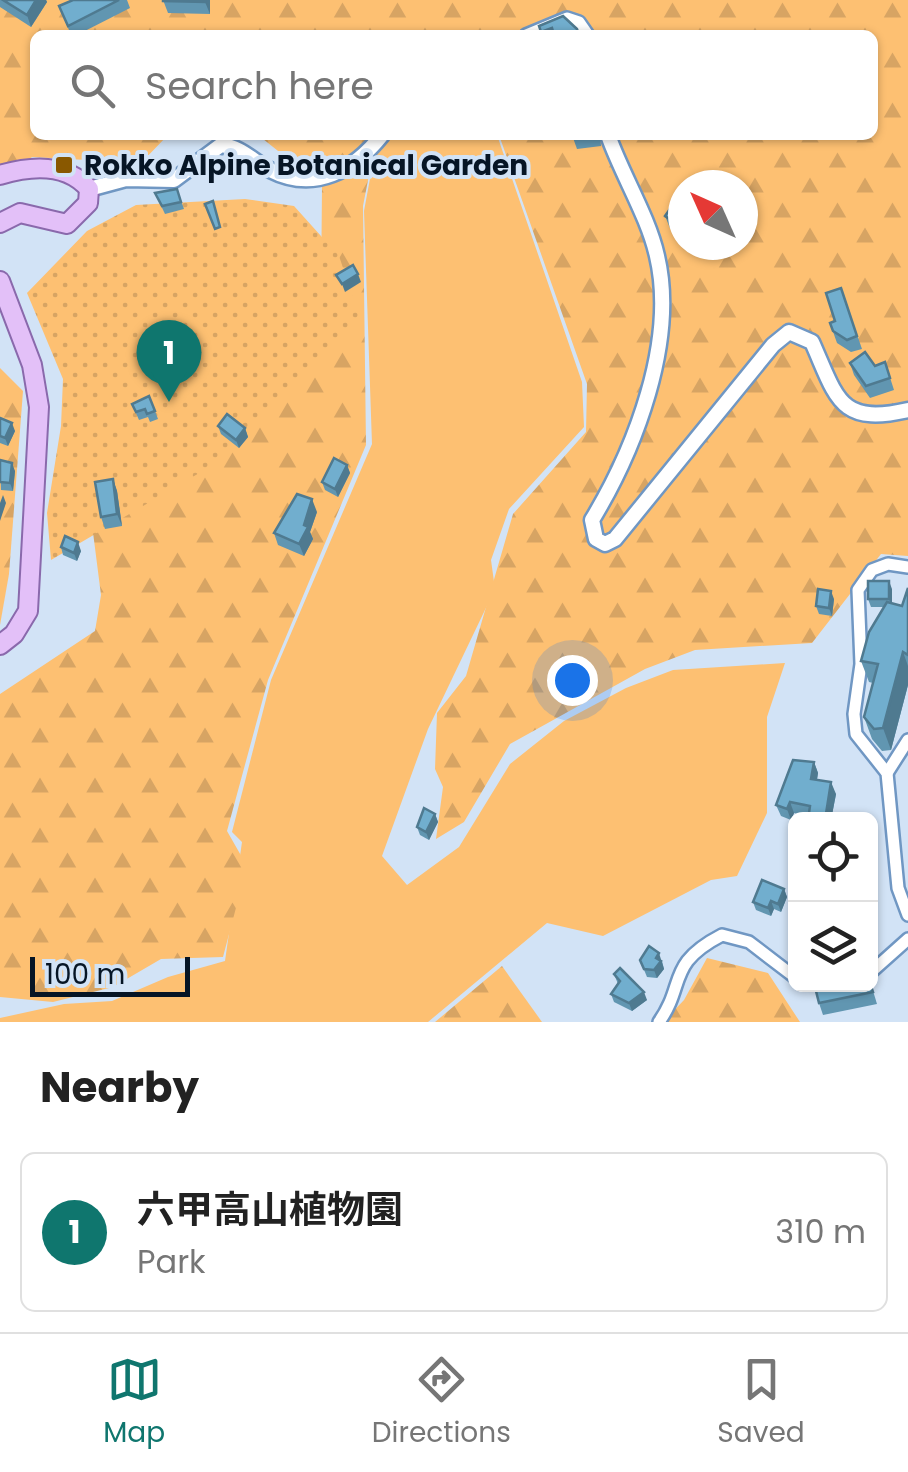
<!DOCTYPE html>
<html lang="en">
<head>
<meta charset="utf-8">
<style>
	body { margin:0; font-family:Poppins,"Noto Sans JP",sans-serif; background:#f2f2f2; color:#222 }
	.controls { position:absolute; right:30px; bottom:30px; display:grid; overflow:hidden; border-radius:15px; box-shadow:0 2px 8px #0004 }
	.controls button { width:90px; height:90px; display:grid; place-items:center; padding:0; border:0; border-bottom:2px solid #e0e0e0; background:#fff; color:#222; font:50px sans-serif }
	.compass { position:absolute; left:668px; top:170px; width:90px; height:90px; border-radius:50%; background:#fff; box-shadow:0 2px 8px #0004; rotate:315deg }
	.scale { position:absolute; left:30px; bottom:25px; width:160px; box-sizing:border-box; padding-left:10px; border:5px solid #061525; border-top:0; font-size:28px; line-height:35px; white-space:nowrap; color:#061525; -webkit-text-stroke:8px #d2e3f6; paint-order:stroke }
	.you { position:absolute; left:572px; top:680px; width:35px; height:35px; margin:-25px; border:8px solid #fff; border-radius:50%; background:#1a73e8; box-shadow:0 0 0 15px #1a73e833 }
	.badge { display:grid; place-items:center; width:65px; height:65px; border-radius:50%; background:#0f766e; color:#fff; font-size:32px; font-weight:700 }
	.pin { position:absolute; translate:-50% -82px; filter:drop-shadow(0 2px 5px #0008) }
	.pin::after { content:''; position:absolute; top:52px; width:35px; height:30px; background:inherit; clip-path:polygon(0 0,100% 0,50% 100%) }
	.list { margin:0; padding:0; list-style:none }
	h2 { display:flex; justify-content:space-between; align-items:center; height:130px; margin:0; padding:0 40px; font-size:42px }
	h2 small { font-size:32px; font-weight:400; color:#767676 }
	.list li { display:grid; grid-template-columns:65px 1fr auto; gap:30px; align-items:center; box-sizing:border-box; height:160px; margin:0 20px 20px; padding:0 20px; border:2px solid #e0e0e0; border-radius:15px }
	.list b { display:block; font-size:38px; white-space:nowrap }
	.list p { margin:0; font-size:32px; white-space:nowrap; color:#767676 }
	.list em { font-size:32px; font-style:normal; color:#767676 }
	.icon { flex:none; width:55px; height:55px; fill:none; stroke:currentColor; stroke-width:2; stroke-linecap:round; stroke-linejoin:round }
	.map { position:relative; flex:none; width:908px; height:1022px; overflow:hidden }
	.search { position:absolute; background:#fff; box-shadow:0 2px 8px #0004; left:30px; right:30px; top:30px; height:110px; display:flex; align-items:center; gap:25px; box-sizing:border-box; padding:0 35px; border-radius:15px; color:#767676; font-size:38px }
	.sheet { height:310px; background:#fff }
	nav { display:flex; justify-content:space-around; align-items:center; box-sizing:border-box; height:140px; border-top:2px solid #e0e0e0; background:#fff; font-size:28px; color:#767676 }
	nav a { display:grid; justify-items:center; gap:5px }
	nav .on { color:#0f766e }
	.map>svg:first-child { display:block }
	.grass { fill:#fdc072 }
	.forest { fill:url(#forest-firs); fill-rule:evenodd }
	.garden { fill:url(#garden-dots) }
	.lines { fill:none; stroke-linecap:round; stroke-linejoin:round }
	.minor-casing { stroke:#7097c3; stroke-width:16 }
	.tertiary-casing { stroke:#7097c3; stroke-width:19 }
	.primary-casing { stroke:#8a69ac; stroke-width:22 }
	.minor { stroke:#fff; stroke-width:11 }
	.tertiary { stroke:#fff; stroke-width:14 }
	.primary { stroke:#e3c0f8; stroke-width:18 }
	.wall { fill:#6196b1 }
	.shaded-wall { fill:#4f7a90 }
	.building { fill:#71aece; stroke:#4f7a90; stroke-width:2.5 }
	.poi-dot { fill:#895800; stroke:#d2e3f6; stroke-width:4 }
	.labels { text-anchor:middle; stroke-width:8; stroke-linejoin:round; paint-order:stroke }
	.poi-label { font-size:28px; font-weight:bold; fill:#061525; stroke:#d2e3f6; text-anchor:start }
</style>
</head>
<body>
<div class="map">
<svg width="908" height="1022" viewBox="0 0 908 1022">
	<defs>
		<pattern id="forest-firs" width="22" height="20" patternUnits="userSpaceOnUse" patternTransform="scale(2.5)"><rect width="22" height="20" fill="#fdc072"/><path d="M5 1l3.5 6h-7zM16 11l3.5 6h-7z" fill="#d7a463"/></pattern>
		<pattern id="garden-dots" width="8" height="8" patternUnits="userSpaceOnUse" patternTransform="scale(2.5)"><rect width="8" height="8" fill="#fdc072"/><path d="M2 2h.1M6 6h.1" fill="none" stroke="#d7a463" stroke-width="1.8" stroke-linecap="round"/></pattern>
	</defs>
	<rect width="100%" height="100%" fill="#d2e3f6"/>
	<path class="grass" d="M 392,135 L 497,135 L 582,382 L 584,427 L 509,509 L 491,560 L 495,589 L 428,729 L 382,856 L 407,885 L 459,847 L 510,764 L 564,721 L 626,688 L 673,670 L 785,663 L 767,717 L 767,813 L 737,876 L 711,880 L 603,936 L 547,923 L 428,1022 L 0,1022 L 0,1018 L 64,1004 L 112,1001 L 168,977 L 225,961 L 242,842 L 232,832 L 271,680 L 372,444 L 364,211 L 374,157 Z"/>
	<g class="forest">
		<path d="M 0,0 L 908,0 L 908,556 L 881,554 L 812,643 L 695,650 L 645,669 L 510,744 L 464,822 L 436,839 L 443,787 L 435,769 L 437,713 L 466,676 L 513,514 L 586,432 L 587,384 L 499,135 L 873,135 L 873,35 L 35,35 L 35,135 L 168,135 L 141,163 L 32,157 L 0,183 ZM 683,185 L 743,185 L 743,245 L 683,245 Z"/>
		<path d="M 258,135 L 392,135 L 370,170 L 363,206 L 366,445 L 268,680 L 227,831 L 247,866 L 223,957 L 161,959 L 113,987 L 53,1002 L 0,997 L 0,694 L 95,631 L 101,595 L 89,501 L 321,297 L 322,186 Z"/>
		<path d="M 0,368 L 23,391 L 9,574 L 0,625 Z"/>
		<path d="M 707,958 L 768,973 L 800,1022 L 663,1022 L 684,1000 Z"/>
		<path d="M 502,966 L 542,1022 L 435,1022 Z"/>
	</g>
	<path class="garden" d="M 245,199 L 294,206 L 339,256 L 359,315 L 323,358 L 201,472 L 51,560 L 47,513 L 61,426 L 63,379 L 27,293 L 87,231 L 136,205 Z"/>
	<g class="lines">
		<g class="minor-casing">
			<g id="minor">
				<path d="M 526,35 L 567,18 L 579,22 L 588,35"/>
				<path d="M 908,567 L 888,564 L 872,570 L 858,590 L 861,664 L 854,714 L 856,734 L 887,773 L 898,888 L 908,915"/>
				<path d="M 887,773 L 908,740"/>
				<path d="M 870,973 L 908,939"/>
				<path d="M 807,984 L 832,984"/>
				<path d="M 659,1022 C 686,984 666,964 722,935 L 749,942 L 796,978"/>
			</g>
		</g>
		<g class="tertiary-casing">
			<g id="tertiary">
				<path d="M 608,135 C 622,175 648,216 657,256 C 677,341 635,449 592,520 L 596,539 L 605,544 L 615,539 L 773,345 L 789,332 L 812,342 C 837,398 839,426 908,410"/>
				<path d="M 89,189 L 126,179 L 174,180 L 221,145 C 242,147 252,161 270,170 C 315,193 354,170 382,135"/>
			</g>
		</g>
		<g class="primary-casing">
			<g id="primary">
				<path d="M 0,175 C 30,166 67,163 89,189 L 88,203 L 67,224 L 20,213 L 0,223"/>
				<path d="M 0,281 L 32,365 L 39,407 L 28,611 L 14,634 L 0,645"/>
			</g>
		</g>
		<use href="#minor" class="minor"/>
		<use href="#tertiary" class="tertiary"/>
		<use href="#primary" class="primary"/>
	</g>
	<g class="wall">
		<path d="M 0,0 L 46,0 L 47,2 L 31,27 L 0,7 Z"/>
		<path d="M 73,0 L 127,0 L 130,8 L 77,35 L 71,35 L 59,6 Z"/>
		<path d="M 163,0 L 210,0 L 210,14 L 168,13 Z"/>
		<path d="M 539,26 L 579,35 L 542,35 Z"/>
		<path d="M 572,135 L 600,135 L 601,146 L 577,149 Z"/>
		<path d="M 177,189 L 184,209 L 165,214 L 155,193 Z"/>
		<path d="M 683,202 L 683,238 L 670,228 L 665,216 Z"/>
		<path d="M 693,245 L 724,245 L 714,260 Z"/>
		<path d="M 841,288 L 862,349 L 851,352 L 837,343 L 830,323 L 835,321 Z"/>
		<path d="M 885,362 L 894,390 L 870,398 L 854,375 L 850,363 L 875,366 Z"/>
		<path d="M 132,404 L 155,411 L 158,419 L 150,422 L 148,417 L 139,420 Z"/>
		<path d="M 0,418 L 15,431 L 8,446 L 0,443 Z"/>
		<path d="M 218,426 L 245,428 L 248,437 L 239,448 L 221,434 Z"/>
		<path d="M 0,460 L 15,471 L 13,491 L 1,490 Z"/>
		<path d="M 347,465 L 350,473 L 338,497 L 325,490 L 322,482 Z"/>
		<path d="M 113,479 L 117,491 L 122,526 L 105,529 L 101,517 Z"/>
		<path d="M 317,512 L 310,532 L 313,539 L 304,556 L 278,545 L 274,533 Z"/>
		<path d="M 61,547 L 81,551 L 77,561 L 63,555 Z"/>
		<path d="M 908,588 L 908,685 L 891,750 L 882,751 L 872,739 L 864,717 L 873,683 L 869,682 L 861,661 L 884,607 L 871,607 L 868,599 L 892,589 L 892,604 L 902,606 Z"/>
		<path d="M 834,599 L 832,616 L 819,614 L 816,606 Z"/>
		<path d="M 814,762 L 818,773 L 817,780 L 836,794 L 831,820 L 808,820 L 808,816 L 794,813 L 791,820 L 781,816 L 776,805 Z"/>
		<path d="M 435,814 L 438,822 L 429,840 L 420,835 L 417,827 Z"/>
		<path d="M 784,889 L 787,897 L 781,912 L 774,909 L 771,916 L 756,910 L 753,902 Z"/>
		<path d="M 870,930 L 876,945 L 870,948 Z"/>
		<path d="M 640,960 L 662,961 L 664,969 L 657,978 L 647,977 Z"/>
		<path d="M 614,974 L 647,1000 L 632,1011 L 614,1002 L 611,994 L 618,984 Z"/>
		<path d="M 870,981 L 877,1004 L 823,1015 L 819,1003 Z"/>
	</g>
	<g class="shaded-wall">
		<path d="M 36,0 L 46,0 L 47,2 L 31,27 L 27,15 Z"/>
		<path d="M 205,0 L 210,0 L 210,14 L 205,2 Z"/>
		<path d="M 712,245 L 725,245 L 714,260 L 710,248 Z"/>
		<path d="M 358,274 L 361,282 L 345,292 L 342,284 Z"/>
		<path d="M 12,423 L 15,431 L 8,446 L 5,438 Z"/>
		<path d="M 245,428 L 248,437 L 239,448 L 236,440 Z"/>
		<path d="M 12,463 L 15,471 L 13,491 L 10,483 Z"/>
		<path d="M 347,465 L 350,473 L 338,497 L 335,489 Z"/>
		<path d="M 113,479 L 117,491 L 122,526 L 117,514 Z"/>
		<path d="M 3,495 L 6,503 L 0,521 L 0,503 Z"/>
		<path d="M 312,499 L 317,512 L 310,532 L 313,539 L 304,556 L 299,544 L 304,525 Z"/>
		<path d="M 78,542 L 81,551 L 77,561 L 74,553 Z"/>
		<path d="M 889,581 L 892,589 L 892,607 L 889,599 Z"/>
		<path d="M 831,591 L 834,599 L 832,616 L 829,608 Z"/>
		<path d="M 903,652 L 908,666 L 908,685 L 891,750 L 883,728 Z"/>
		<path d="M 814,762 L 818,773 L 815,790 L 811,779 Z"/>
		<path d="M 831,782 L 836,794 L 831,820 L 825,820 Z"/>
		<path d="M 790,802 L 794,813 L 791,820 L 787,809 Z"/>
		<path d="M 435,814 L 438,822 L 429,840 L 426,832 Z"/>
		<path d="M 784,889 L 787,897 L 781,912 L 778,904 Z"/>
		<path d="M 771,901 L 774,909 L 771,916 L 768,908 Z"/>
		<path d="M 659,953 L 664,969 L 657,978 L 654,970 L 656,958 Z"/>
		<path d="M 644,992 L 647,1000 L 632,1011 L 629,1003 Z"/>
	</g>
	<g class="building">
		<path d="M 3,0 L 36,0 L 27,15 Z"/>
		<path d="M 73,0 L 119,0 L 68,26 L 59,6 Z"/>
		<path d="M 163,0 L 205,0 L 205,2 L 163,1 Z"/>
		<path d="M 563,16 L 577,29 L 579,35 L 554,35 L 552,28 L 541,32 L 539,26 Z"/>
		<path d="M 177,189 L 181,202 L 162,206 L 155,193 Z"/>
		<path d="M 677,199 L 683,202 L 683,229 L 665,216 Z"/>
		<path d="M 213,201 L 220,227 L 215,229 L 205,204 Z"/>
		<path d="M 353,265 L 358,274 L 342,284 L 336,275 Z"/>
		<path d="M 841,288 L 857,336 L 847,340 L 833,331 L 830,323 L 835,321 L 826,293 Z"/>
		<path d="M 865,352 L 875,366 L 885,362 L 890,378 L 866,386 L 850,363 Z"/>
		<path d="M 149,396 L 155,411 L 147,414 L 145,409 L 136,412 L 132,404 Z"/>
		<path d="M 227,414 L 245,428 L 236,440 L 218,426 Z"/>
		<path d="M 0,418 L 12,423 L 5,438 L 0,436 Z"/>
		<path d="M 334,458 L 347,465 L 335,489 L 322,482 Z"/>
		<path d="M 0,460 L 12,463 L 10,483 L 0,482 Z"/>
		<path d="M 113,479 L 117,514 L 101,517 L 95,482 Z"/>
		<path d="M 297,494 L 312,499 L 304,525 L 308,527 L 299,544 L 274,533 Z"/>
		<path d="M 65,536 L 78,542 L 74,553 L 61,547 Z"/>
		<rect x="868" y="581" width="21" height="18"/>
		<path d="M 908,588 L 908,655 L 903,652 L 883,728 L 874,729 L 864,717 L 878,664 L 861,661 L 869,632 L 887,602 L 902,606 Z"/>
		<path d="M 818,589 L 831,591 L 829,608 L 816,606 Z"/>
		<path d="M 793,760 L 814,762 L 811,779 L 831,782 L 825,820 L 808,820 L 810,806 L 790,802 L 787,809 L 776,805 Z"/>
		<path d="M 424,808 L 435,814 L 426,832 L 417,827 Z"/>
		<path d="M 762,880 L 784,889 L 778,904 L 771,901 L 768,908 L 753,902 Z"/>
		<path d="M 649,946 L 659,953 L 656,958 L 661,961 L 654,970 L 644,969 L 640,960 Z"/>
		<path d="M 620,968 L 644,992 L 629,1003 L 611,994 L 620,981 L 614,974 Z"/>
		<path d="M 870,983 L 873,992 L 819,1003 L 816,991 L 826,988 L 826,984 L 870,984 Z"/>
	</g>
	<rect class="poi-dot" x="54" y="155" width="20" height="20" rx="5"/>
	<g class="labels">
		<g class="poi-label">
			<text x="84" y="175">Rokko Alpine Botanical Garden</text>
		</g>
	</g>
</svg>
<div class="controls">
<button><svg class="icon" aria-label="locate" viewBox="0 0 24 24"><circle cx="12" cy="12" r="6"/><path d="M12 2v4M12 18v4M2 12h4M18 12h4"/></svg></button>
<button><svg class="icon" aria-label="layers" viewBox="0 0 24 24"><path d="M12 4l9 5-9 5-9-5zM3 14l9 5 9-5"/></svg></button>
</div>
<svg class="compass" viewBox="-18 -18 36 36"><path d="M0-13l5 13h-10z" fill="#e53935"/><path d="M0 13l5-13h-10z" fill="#767676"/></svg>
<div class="scale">100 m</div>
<div class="you"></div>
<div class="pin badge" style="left:169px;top:402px">1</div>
<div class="search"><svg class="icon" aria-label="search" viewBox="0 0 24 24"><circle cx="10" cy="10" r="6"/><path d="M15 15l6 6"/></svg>Search here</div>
</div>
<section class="sheet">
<h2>Nearby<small></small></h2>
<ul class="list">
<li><span class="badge">1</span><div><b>六甲高山植物園</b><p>Park</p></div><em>310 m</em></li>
</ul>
</section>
<nav>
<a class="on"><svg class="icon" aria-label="map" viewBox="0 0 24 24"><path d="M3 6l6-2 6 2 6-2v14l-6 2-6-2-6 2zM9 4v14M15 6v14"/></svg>Map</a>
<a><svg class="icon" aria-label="directions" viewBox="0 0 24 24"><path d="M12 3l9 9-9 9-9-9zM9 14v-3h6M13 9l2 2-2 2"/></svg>Directions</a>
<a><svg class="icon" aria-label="saved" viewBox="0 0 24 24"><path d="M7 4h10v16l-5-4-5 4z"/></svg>Saved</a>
</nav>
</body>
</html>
